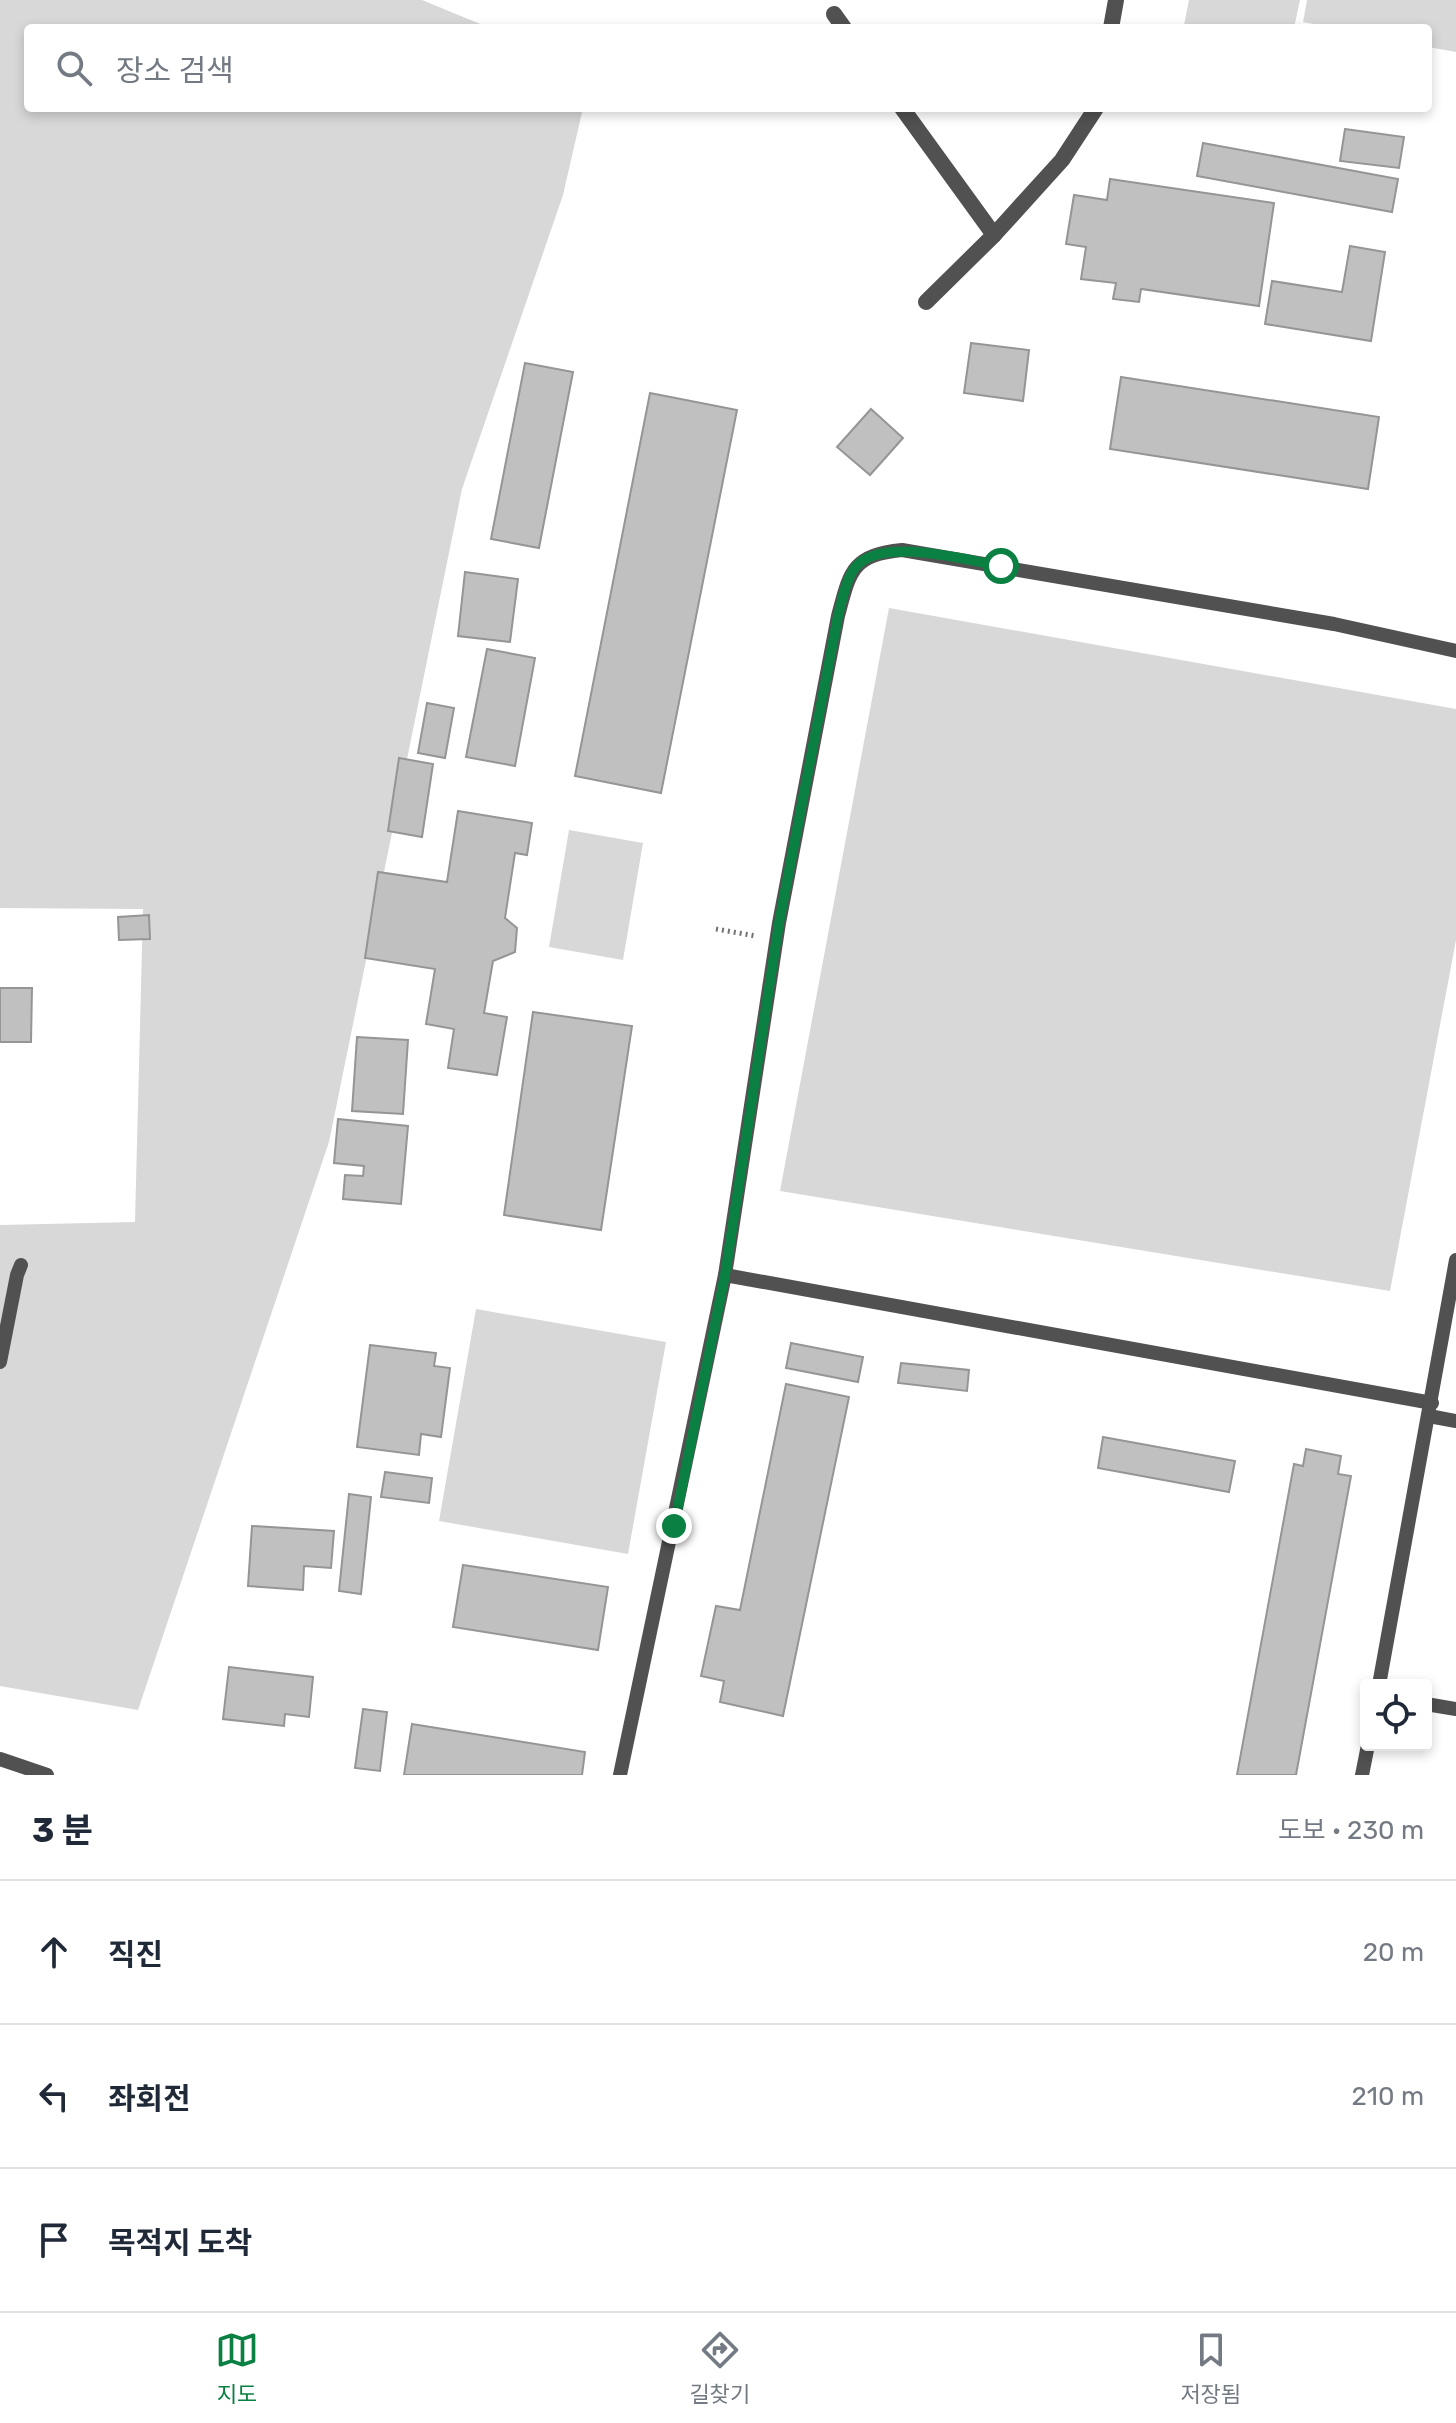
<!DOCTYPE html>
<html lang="ko">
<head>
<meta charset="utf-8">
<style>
	body { margin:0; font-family:Rubik,"Noto Sans KR",sans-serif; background:#f6f6f7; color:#1f2937 }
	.controls { position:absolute; right:24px; bottom:24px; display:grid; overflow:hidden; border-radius:8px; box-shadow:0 4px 12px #0003 }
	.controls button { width:72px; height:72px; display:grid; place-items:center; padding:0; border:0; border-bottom:2px solid #e0e1e3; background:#fff; color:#1f2937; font:40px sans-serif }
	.stop { position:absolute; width:24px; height:24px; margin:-18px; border:6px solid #0b8043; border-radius:50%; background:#fff }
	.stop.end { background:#0b8043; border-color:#fff; box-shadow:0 2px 8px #0008 }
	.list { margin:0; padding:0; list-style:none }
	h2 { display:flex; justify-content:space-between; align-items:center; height:104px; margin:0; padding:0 32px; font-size:34px }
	h2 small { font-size:26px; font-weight:400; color:#747a83 }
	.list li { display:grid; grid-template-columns:52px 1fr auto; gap:24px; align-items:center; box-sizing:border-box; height:144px; padding:0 32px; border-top:2px solid #e0e1e3 }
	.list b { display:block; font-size:30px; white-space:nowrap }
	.list em { font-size:26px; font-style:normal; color:#747a83 }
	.icon { flex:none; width:44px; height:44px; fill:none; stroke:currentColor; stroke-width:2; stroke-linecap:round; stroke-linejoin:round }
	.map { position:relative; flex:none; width:1456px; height:1775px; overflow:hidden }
	.search { position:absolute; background:#fff; box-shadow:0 4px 12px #0003; left:24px; right:24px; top:24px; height:88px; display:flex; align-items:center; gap:20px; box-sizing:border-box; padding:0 28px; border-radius:8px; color:#747a83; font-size:30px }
	.sheet { height:536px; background:#fff }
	nav { display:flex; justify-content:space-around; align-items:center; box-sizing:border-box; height:112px; border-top:2px solid #e0e1e3; background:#fff; font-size:22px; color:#747a83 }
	nav a { display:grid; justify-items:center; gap:4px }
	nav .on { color:#0b8043 }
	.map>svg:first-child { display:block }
	.green { fill:#d8d8d8 }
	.building { fill:#c0c0c0; stroke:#959595; stroke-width:2 }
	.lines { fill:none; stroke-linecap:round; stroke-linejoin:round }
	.path { stroke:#737373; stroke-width:5; stroke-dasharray:2 4; stroke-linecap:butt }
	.lane { stroke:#515151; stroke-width:14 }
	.street { stroke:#515151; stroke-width:16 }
	.route { stroke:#0b8043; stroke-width:10 }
</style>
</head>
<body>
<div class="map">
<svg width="1456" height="1775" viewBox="0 0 1456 1775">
	<rect width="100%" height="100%" fill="#fff"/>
	<g class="green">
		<path d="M 0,0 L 422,0 L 490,28 L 28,28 L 28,108 L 583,108 L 563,195 L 462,489 L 329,1142 L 138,1710 L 0,1686 L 0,1225 L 135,1222 L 143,909 L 0,908 Z"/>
		<path d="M 1189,0 L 1300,0 L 1294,28 L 1198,28 L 1184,25 Z"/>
		<path d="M 1307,0 L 1456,0 L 1456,52 L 1428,47 L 1428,28 L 1334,28 L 1303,22 Z"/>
		<path d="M 889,608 L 1456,709 L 1456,940 L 1390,1291 L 780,1191 Z"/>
		<path d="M 569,830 L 643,843 L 623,960 L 549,947 Z"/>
		<path d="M 476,1309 L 666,1342 L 628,1554 L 439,1521 Z"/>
	</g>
	<g class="building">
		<path d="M 1345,129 L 1404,137 L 1399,168 L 1340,161 Z"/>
		<path d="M 1203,143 L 1398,179 L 1392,212 L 1197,176 Z"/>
		<path d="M 1110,179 L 1274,203 L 1259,306 L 1141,289 L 1139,302 L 1113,299 L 1116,283 L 1081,279 L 1086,247 L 1066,244 L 1074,195 L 1107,200 Z"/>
		<path d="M 1350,246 L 1385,252 L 1371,341 L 1265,324 L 1272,281 L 1342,292 Z"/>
		<path d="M 971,343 L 1029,350 L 1023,401 L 964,393 Z"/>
		<path d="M 525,363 L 573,372 L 539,548 L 491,539 Z"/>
		<path d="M 1121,377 L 1379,417 L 1368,489 L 1110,449 Z"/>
		<path d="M 650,393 L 737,410 L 661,793 L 575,776 Z"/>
		<path d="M 871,409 L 903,438 L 870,475 L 837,447 Z"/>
		<path d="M 465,572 L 518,579 L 510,642 L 458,636 Z"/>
		<path d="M 487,649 L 535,658 L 515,766 L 466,757 Z"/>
		<path d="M 427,703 L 454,708 L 445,758 L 418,753 Z"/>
		<path d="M 399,758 L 433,764 L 422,837 L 388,831 Z"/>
		<path d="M 458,811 L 532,823 L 527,855 L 515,853 L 505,918 L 517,928 L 515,952 L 493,961 L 484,1013 L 507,1017 L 497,1075 L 448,1068 L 454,1029 L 426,1024 L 435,969 L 365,958 L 378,872 L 447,882 Z"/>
		<path d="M 149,915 L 150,939 L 119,940 L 118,917 Z"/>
		<path d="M 0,988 L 32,988 L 31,1042 L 0,1042 Z"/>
		<path d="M 533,1012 L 632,1026 L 601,1230 L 504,1215 Z"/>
		<path d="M 357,1037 L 408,1040 L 403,1114 L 352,1111 Z"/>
		<path d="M 338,1119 L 408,1126 L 401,1204 L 343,1199 L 345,1175 L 363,1176 L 364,1166 L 334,1163 Z"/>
		<path d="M 791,1343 L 863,1357 L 858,1382 L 786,1368 Z"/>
		<path d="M 370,1345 L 436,1353 L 434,1366 L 450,1368 L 441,1437 L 421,1434 L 419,1455 L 357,1447 Z"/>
		<path d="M 901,1363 L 969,1370 L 967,1391 L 898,1383 Z"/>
		<path d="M 786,1384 L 849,1397 L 783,1716 L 720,1702 L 724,1681 L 701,1676 L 716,1606 L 740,1610 Z"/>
		<path d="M 1103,1437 L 1235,1461 L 1229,1492 L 1098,1468 Z"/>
		<path d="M 1306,1449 L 1341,1456 L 1338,1474 L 1351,1476 L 1296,1775 L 1237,1775 L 1294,1464 L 1303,1466 Z"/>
		<path d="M 385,1472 L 432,1478 L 429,1503 L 381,1497 Z"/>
		<path d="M 349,1494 L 371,1497 L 361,1594 L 339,1591 Z"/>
		<path d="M 252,1526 L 334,1531 L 331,1568 L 304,1566 L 303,1590 L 248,1586 Z"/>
		<path d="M 463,1565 L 608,1587 L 598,1650 L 453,1627 Z"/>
		<path d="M 229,1667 L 313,1677 L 309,1717 L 285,1714 L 284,1726 L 223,1719 Z"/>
		<path d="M 363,1709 L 387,1712 L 380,1771 L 355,1768 Z"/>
		<path d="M 412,1724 L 585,1752 L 582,1775 L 404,1775 Z"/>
	</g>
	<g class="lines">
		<path class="path" d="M 716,929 L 756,936"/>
		<g class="lane">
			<path d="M 725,1275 L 1432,1403"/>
			<path d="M 0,1362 L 17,1275 L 21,1265"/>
			<path d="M 1429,1416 L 1456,1421"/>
			<path d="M 1379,1685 L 1456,1260"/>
			<path d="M 1426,1704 L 1456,1709"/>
			<path d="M 0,1759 L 47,1775"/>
			<path d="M 620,1775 L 725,1275 L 779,923 L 838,616 C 850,571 852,555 902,550 L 1334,624 L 1456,651"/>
			<path d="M 1362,1775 L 1368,1745"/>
		</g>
		<g class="street">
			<path d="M 834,14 L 844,28"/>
			<path d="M 1111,28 L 1116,0"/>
			<path d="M 902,108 L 994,235 L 1062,160 L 1096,108"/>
			<path d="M 926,302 L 994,235"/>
		</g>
	</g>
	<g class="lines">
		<path class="route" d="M 674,1526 L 725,1275 L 779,923 L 838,616 C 842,601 845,582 854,569 C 878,535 964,560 1001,566"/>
	</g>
</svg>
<div class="controls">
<button><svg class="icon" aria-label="locate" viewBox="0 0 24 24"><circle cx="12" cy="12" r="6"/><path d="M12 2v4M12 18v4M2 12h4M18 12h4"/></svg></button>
</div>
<div class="stop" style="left:1001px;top:566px"></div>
<div class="stop end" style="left:674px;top:1526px"></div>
<div class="search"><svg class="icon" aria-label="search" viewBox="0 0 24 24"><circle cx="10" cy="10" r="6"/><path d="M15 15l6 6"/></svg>장소 검색</div>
</div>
<section class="sheet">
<h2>3 분<small>도보 · 230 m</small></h2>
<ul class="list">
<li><svg class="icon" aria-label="ahead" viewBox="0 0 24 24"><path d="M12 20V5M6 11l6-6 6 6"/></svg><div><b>직진</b></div><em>20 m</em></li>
<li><svg class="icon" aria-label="left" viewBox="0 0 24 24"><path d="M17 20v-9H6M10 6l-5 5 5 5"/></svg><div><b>좌회전</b></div><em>210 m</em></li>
<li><svg class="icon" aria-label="arrive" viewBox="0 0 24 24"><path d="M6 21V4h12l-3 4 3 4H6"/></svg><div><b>목적지 도착</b></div></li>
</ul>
</section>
<nav>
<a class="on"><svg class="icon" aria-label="map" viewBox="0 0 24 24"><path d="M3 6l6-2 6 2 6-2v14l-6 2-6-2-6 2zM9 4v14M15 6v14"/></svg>지도</a>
<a><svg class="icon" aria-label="directions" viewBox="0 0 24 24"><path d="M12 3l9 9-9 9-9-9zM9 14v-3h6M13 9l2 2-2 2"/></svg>길찾기</a>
<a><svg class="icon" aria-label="saved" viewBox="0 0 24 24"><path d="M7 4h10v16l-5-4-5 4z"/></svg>저장됨</a>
</nav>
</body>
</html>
